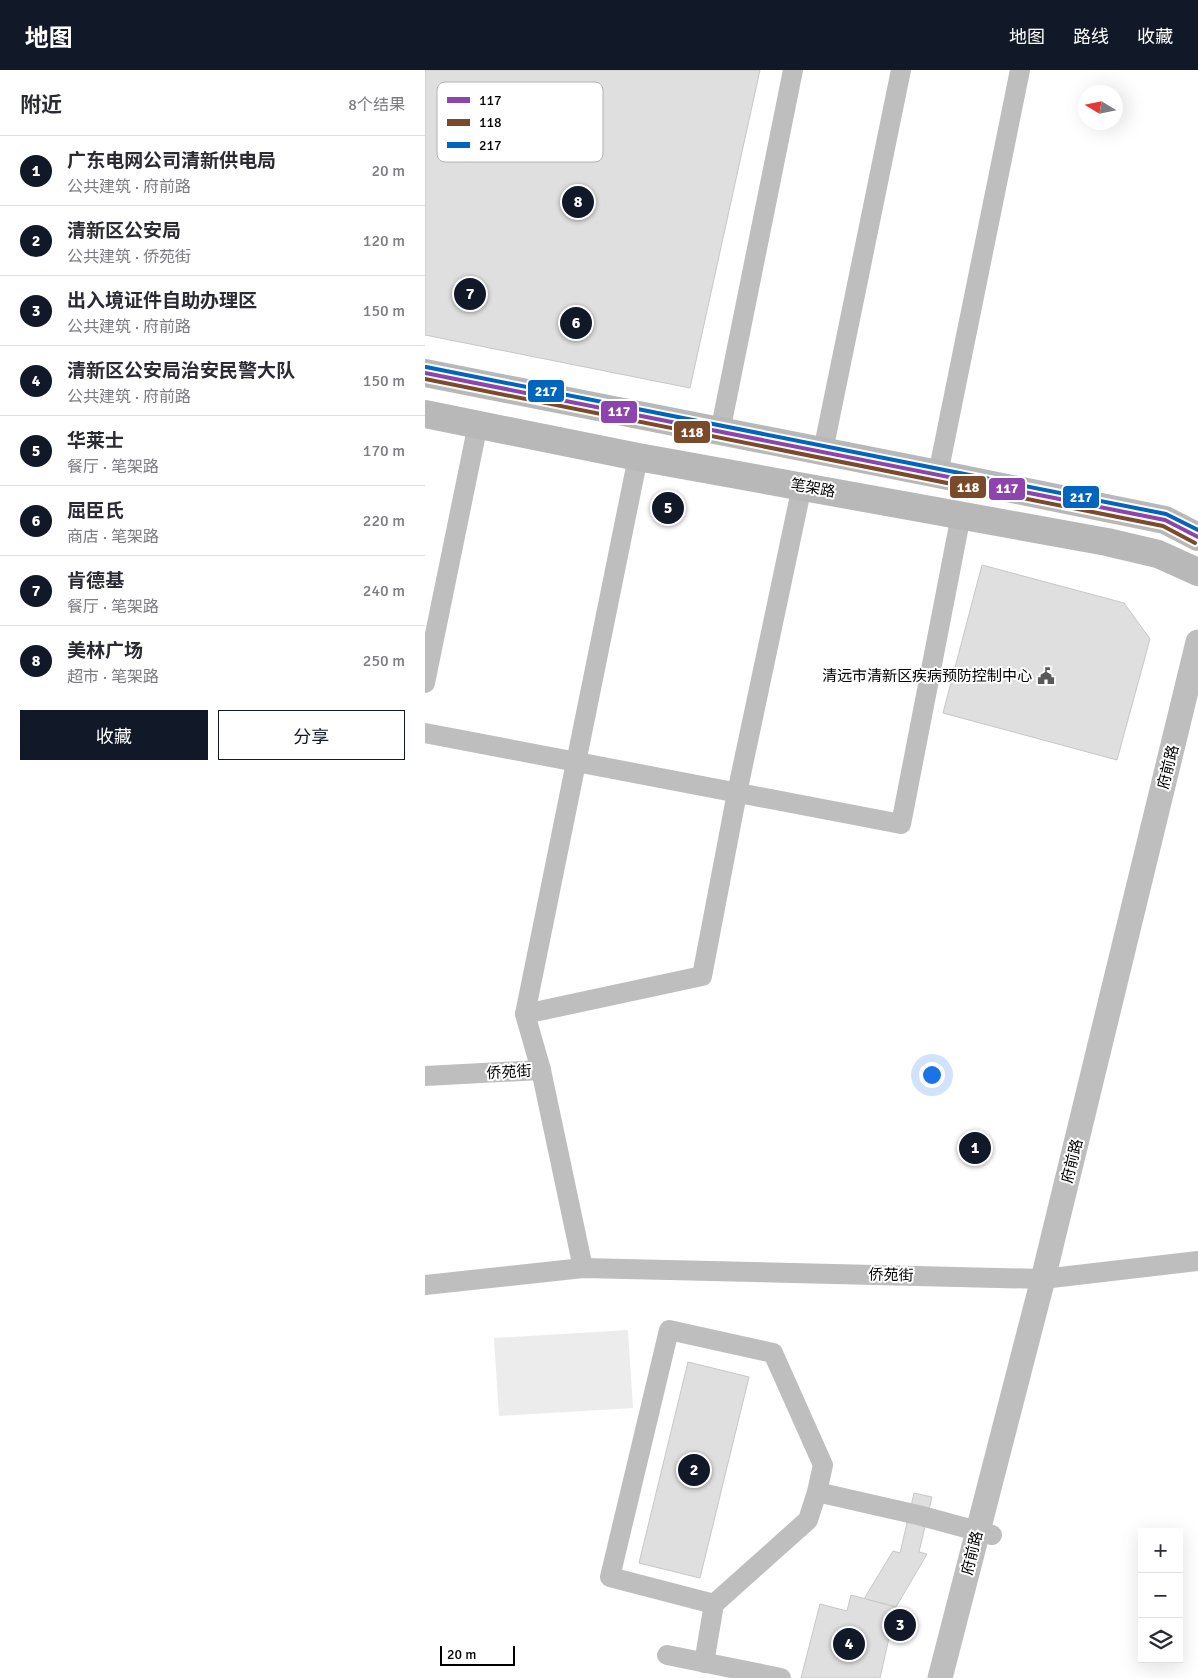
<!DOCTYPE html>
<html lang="zh">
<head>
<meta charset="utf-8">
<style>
	body { margin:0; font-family:Signika,"Noto Sans SC",sans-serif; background:#f2f2f3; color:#2b2b33 }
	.controls { position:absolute; right:15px; bottom:15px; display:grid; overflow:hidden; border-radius:0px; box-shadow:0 5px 20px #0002 }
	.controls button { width:45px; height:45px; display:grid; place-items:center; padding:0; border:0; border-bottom:1px solid #e1e1e2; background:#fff; color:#2b2b33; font:25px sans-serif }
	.compass { position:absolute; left:653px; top:15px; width:45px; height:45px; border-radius:50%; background:#fff; box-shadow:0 5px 20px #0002; rotate:280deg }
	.scale { position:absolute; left:15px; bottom:12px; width:75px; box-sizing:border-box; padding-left:5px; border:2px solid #000; border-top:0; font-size:14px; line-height:18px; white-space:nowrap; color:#000; -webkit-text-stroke:4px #fff; paint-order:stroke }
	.you { position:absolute; left:506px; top:1004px; width:18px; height:18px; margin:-12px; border:4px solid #fff; border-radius:50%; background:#1a73e8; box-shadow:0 0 0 8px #1a73e833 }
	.badge { display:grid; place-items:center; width:32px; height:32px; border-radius:50%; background:#111827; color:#fff; font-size:16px; font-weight:700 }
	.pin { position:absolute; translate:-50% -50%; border:2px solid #fff; box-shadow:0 1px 5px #0006 }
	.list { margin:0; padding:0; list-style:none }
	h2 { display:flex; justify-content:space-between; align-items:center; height:65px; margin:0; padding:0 20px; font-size:21px }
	h2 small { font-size:16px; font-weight:400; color:#7c7c81 }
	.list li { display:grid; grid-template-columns:32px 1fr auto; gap:15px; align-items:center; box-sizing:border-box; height:70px; padding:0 20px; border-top:1px solid #e1e1e2 }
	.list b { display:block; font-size:19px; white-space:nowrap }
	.list p { margin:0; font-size:16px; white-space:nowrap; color:#7c7c81 }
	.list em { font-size:16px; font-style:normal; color:#7c7c81 }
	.actions { display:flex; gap:10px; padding:15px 20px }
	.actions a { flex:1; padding:11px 0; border:1px solid #111827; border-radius:0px; text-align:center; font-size:18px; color:#111827 }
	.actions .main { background:#111827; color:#fff }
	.icon { flex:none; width:28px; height:28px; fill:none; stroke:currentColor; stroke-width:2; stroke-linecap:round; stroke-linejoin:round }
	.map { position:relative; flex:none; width:773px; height:1608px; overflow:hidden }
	header { display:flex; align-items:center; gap:30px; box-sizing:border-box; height:70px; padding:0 25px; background:#111827; color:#fff }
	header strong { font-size:24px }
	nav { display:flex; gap:28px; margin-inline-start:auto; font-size:18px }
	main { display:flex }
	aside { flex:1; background:#fff }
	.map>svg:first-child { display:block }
	.park { fill:#ececec }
	.building { fill:#dfdfdf; stroke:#c7c7c7 }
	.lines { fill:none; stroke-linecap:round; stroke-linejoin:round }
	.minor { stroke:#bebebe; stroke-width:20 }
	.tertiary { stroke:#bebebe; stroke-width:25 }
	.secondary { stroke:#b8b8b8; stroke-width:28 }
	.bus-1-casing { stroke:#fff; stroke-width:8 }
	.bus-2-casing { stroke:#fff; stroke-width:8 }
	.bus-3-casing { stroke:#fff; stroke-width:8 }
	.bus-1 { stroke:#8e44ad; stroke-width:4 }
	.bus-2 { stroke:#7a4b2a; stroke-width:4 }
	.bus-3 { stroke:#0065bd; stroke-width:4 }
	.labels { text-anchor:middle; stroke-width:4; stroke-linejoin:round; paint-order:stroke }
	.street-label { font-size:15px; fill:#000; stroke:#fff }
	.poi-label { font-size:15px; fill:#000; stroke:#fff; text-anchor:end }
	.key { fill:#fff; stroke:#b2b2b2; stroke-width:1 }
	.key-label { font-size:14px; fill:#000 }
	.line-badge { stroke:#fff; stroke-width:2 }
	.badge-label { font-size:14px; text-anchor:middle; font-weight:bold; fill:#fff }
</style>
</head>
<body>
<header>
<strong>地图</strong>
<nav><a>地图</a><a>路线</a><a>收藏</a></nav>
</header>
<main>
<aside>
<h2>附近<small>8个结果</small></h2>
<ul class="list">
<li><span class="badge">1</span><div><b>广东电网公司清新供电局</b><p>公共建筑 · 府前路</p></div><em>20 m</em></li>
<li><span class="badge">2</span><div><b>清新区公安局</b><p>公共建筑 · 侨苑街</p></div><em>120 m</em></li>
<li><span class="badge">3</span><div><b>出入境证件自助办理区</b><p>公共建筑 · 府前路</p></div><em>150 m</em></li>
<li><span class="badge">4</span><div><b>清新区公安局治安民警大队</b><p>公共建筑 · 府前路</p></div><em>150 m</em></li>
<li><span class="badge">5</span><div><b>华莱士</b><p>餐厅 · 笔架路</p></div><em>170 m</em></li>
<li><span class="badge">6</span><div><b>屈臣氏</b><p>商店 · 笔架路</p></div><em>220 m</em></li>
<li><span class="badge">7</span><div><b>肯德基</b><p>餐厅 · 笔架路</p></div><em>240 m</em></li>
<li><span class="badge">8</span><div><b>美林广场</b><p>超市 · 笔架路</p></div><em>250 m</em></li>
</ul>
<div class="actions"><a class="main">收藏</a><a>分享</a></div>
</aside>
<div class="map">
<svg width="773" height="1608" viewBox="0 0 773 1608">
	<rect width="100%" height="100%" fill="#fff"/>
	<path class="park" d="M 203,1260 L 208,1338 L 74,1346 L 69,1268 Z"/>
	<g class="building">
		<path d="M 0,0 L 335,0 L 265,318 L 0,265 Z"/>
		<path d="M 557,495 L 699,533 L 725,569 L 692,690 L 518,643 Z"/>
		<path d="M 263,1292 L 324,1307 L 275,1508 L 214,1493 Z"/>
		<path d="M 489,1423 L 507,1427 L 494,1482 L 502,1484 L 471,1537 L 439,1529 L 468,1481 L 475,1483 Z"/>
		<path d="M 426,1525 L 471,1537 L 455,1608 L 376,1608 L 395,1534 L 422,1541 Z"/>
	</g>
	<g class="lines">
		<g class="minor">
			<path d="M 295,362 L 368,0"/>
			<path d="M 398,381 L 476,0"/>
			<path d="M 513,404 L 595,0"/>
			<path d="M 0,613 L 53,354"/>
			<path d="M 0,663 L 476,754 L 536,445"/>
			<path d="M 100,944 L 277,906 L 312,723 L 377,416"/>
			<path d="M 116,1000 L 100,944 L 213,387"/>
			<path d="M 0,1006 L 116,1000 L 158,1198"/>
			<path d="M 0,1215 L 158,1198 L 618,1209 L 773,1191"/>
			<path d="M 244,1260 L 348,1283 L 398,1395 L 392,1422 L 383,1450 L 289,1534 L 185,1507 Z"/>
			<path d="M 392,1422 L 493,1445 L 567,1465"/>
			<path d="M 242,1585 L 356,1608"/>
			<path d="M 279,1593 L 289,1534"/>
		</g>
		<path class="tertiary" d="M 515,1608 L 618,1209 L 773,572"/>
		<g class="secondary">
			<path d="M 0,303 L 513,404 L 740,450 L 773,467"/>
			<path d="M 0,344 L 213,387 L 682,472 L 733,484 L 773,502"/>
		</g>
		<g class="bus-1-casing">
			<path id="bus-1" d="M 0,303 L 740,450 L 773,467"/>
		</g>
		<g class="bus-2-casing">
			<path id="bus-2" d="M 0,309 L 738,456 L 770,473"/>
		</g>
		<g class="bus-3-casing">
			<path id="bus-3" d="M 1,297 L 741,444 L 773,460"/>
		</g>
		<use href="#bus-1" class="bus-1"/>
		<use href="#bus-2" class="bus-2"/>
		<use href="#bus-3" class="bus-3"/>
	</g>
	<defs>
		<g id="civic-bare" transform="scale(1.35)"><path d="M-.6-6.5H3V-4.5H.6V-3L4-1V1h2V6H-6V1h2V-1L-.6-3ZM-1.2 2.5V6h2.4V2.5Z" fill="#595959" stroke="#fff" stroke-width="2.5" paint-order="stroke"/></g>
	</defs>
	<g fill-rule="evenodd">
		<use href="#civic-bare" x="621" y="606"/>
	</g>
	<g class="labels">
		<g class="street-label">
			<text transform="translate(388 418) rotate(10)" y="5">笔架路</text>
			<text transform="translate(743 697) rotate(-76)" y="5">府前路</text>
			<text transform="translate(84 1002) rotate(-3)" y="5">侨苑街</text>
			<text transform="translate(647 1091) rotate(-76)" y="5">府前路</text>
			<text transform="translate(466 1205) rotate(1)" y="5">侨苑街</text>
			<text transform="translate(547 1483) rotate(-76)" y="5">府前路</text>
		</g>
		<g class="poi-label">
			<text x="607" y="611">清远市清新区疾病预防控制中心</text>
		</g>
	</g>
	<rect x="12" y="12" width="166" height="80" rx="8" class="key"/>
	<rect x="22" y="27" width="23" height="6" fill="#8e44ad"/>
	<rect x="22" y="49" width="23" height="7" fill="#7a4b2a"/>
	<rect x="22" y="72" width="23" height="6" fill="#0065bd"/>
	<g class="key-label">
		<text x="54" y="35">117</text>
		<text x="54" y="57">118</text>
		<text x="54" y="80">217</text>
	</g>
	<g class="line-badge">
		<rect x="102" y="309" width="38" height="24" rx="5" fill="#0065bd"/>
		<rect x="175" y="330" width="38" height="24" rx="5" fill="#8e44ad"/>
		<rect x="248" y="350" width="38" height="24" rx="5" fill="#7a4b2a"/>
		<rect x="524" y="405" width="38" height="24" rx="5" fill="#7a4b2a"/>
		<rect x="563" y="407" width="38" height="24" rx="5" fill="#8e44ad"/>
		<rect x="637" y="415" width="38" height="24" rx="5" fill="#0065bd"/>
	</g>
	<g class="badge-label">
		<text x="121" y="326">217</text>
		<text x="194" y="346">117</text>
		<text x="267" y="367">118</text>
		<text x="543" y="422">118</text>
		<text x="582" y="423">117</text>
		<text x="656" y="432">217</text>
	</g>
</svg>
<div class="controls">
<button>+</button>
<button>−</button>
<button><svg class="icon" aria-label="layers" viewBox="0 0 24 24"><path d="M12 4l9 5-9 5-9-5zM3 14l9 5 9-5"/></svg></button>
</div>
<svg class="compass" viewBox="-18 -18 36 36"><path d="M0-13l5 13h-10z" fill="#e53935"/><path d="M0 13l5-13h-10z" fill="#7c7c81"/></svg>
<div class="scale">20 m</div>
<div class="you"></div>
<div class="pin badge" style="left:550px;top:1078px">1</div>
<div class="pin badge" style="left:269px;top:1400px">2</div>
<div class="pin badge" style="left:475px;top:1555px">3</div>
<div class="pin badge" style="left:424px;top:1574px">4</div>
<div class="pin badge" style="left:243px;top:438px">5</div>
<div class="pin badge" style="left:151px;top:253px">6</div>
<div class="pin badge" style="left:45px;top:224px">7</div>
<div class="pin badge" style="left:153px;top:132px">8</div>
</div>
</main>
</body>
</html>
